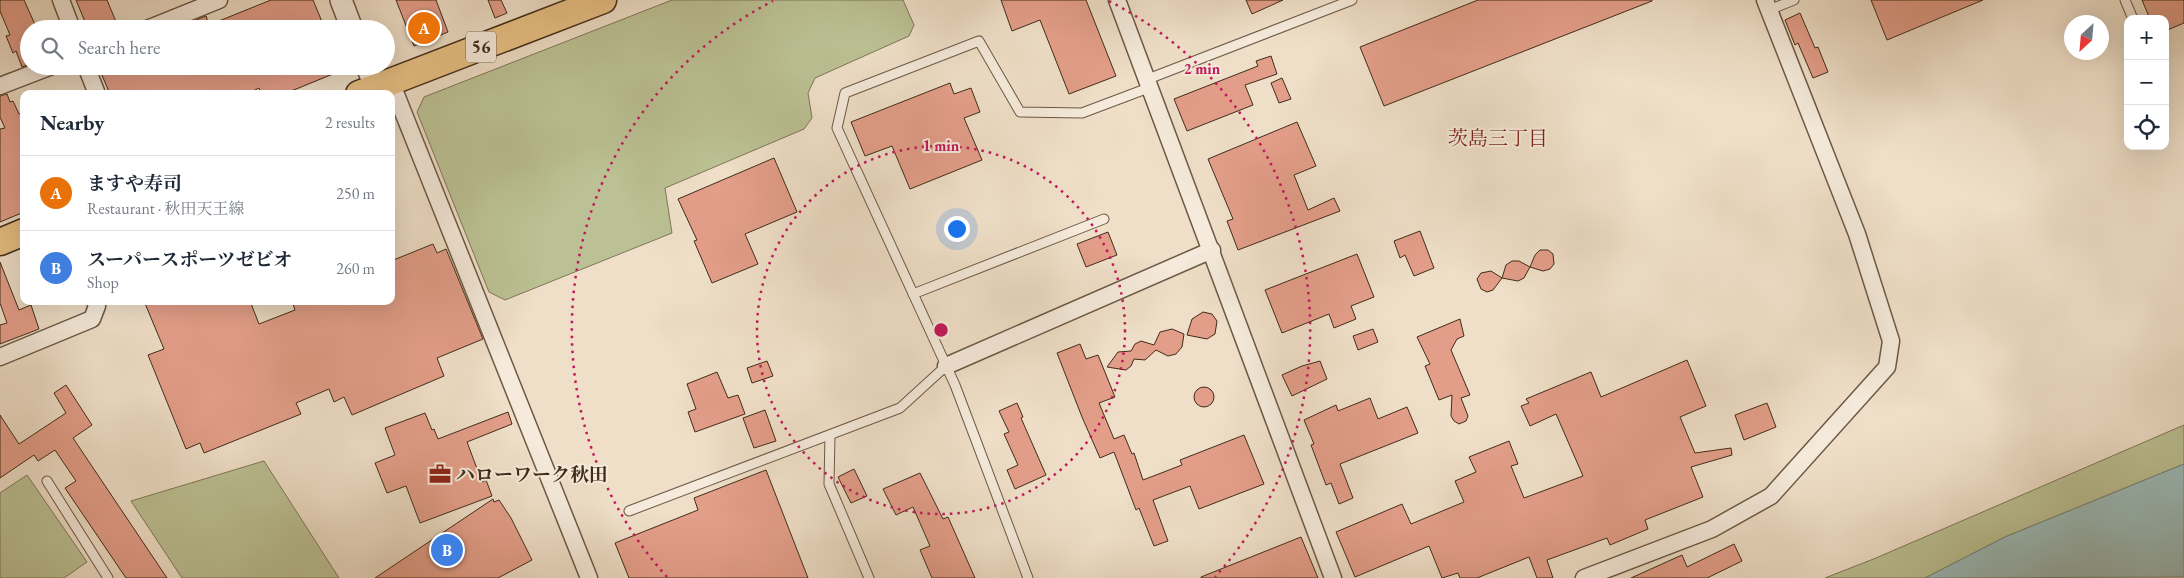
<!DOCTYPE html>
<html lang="en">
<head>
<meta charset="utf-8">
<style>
	body { margin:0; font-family:"EB Garamond","Noto Serif JP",serif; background:#f2f2f3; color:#1f2937 }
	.controls { position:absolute; right:15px; top:15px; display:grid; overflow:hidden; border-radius:10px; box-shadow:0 5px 20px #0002 }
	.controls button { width:45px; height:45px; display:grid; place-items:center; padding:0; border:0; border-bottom:1px solid #e0e1e3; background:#fff; color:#1f2937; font:25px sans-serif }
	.compass { position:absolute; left:2064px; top:15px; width:45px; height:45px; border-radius:50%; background:#fff; box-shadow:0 5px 20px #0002; rotate:206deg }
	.you { position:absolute; left:956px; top:228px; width:18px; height:18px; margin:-12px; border:4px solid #fff; border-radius:50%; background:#1a73e8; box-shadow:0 0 0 8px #1a73e833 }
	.badge { display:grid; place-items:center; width:32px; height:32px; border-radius:50%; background:#8f2418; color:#fff; font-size:16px; font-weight:700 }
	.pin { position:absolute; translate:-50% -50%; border:2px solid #fff; box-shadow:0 1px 5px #0006 }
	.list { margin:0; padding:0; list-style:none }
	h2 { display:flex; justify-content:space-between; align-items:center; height:65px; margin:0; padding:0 20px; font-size:21px }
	h2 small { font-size:16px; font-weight:400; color:#747a83 }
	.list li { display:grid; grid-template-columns:32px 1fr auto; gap:15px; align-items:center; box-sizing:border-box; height:75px; padding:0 20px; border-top:1px solid #e0e1e3 }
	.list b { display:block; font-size:19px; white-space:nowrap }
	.list p { margin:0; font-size:16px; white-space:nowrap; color:#747a83 }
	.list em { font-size:16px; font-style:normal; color:#747a83 }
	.icon { flex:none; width:28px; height:28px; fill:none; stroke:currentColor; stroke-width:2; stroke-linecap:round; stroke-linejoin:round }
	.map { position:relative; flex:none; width:2184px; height:578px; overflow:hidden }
	.search { position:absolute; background:#fff; box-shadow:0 5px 20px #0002; left:20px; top:20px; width:375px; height:55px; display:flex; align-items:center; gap:12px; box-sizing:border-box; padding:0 18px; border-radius:28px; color:#747a83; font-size:19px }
	.panel { position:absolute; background:#fff; box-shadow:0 5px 20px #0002; left:20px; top:90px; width:375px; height:215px; border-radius:10px }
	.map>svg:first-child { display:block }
	.green { fill:#bbc194; stroke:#7e7656 }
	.water { fill:#9abcba; stroke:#76827a }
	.building { fill:#e39e89; stroke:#402c19 }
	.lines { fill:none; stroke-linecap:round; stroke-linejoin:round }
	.service-casing { stroke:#6c5945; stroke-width:11 }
	.minor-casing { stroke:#6c5945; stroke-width:19 }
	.tertiary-casing { stroke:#6c5945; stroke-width:24 }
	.primary-casing { stroke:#402c19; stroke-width:29 }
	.service { stroke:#f5eadb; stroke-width:9 }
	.minor { stroke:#f5eadb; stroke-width:16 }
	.tertiary { stroke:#f5eadb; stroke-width:21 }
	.primary { stroke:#e8c084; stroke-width:26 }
	.ring { fill:none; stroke:#c2185b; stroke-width:2.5; stroke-dasharray:2.5 5 }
	.labels { text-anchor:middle; stroke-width:4; stroke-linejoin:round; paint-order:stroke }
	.shield { fill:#f5eadb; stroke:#766553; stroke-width:1 }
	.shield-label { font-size:18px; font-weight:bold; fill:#402c19 }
	.poi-label { font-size:19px; font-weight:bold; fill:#402c19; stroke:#f5eadb; text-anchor:start }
	.neighbourhood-label { font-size:20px; fill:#7a1f14; stroke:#f5eadb }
	.centre { fill:#c2185b; stroke:#f5eadb; stroke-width:2.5 }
	.ring-label { font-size:15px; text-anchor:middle; font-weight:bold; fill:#c2185b; stroke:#f5eadb; stroke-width:4; stroke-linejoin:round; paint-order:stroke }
</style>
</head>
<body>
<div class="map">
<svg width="2184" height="578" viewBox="0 0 2184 578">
	<rect width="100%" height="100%" fill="#efdfc8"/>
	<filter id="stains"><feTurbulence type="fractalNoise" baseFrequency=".004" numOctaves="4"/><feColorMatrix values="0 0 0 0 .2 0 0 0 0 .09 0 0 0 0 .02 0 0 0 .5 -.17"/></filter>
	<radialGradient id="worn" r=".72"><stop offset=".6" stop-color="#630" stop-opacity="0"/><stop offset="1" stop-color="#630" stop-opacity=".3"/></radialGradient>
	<g class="green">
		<path d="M 672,0 L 903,0 L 914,25 L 909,36 L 815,78 L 808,93 L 812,118 L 804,129 L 665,188 L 672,233 L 505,300 L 489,292 L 417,112 L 424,97 Z"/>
		<path d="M 2184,425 L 2184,464 L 2005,537 L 1925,578 L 1825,578 L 1876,558 Z"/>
		<path d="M 264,461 L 339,578 L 182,578 L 131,501 Z"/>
		<path d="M 27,475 L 87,562 L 64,578 L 0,578 L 0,493 Z"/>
	</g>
	<path class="water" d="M 2184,464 L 2184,577 L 1925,578 L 2005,537 Z"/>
	<g class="building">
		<path d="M 0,0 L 24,0 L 37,29 L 29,29 L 29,64 L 22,67 L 16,51 L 13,53 L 6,36 L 10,35 L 0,11 Z"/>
		<path d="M 76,0 L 107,0 L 119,29 L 88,29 Z"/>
		<path d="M 271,0 L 313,0 L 325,29 L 174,29 L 206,16 L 209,25 Z"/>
		<path d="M 396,0 L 436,0 L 448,32 L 414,46 Z"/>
		<path d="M 488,0 L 501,0 L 507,13 L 495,18 Z"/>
		<path d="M 1001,0 L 1086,0 L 1116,76 L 1069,94 L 1040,20 L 1012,31 Z"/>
		<path d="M 1246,0 L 1283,0 L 1252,14 Z"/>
		<path d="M 1478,0 L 1652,0 L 1652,1 L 1384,106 L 1360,47 Z"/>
		<path d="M 1871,0 L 1983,0 L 1887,40 Z"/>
		<path d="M 2142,0 L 2184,0 L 2184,23 L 2165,31 L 2165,19 L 2150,19 Z"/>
		<path d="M 1800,13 L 1815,48 L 1818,47 L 1828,72 L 1813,78 L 1798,43 L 1795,45 L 1785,20 Z"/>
		<path d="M 1271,56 L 1277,74 L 1245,85 L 1253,105 L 1187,131 L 1174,99 L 1258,66 L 1256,61 Z"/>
		<path d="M 98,66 L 350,66 L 350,67 L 284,94 L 261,94 L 259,88 L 247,94 L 110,94 Z"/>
		<path d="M 1282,78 L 1291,99 L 1279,103 L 1271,83 Z"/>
		<path d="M 950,83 L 954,94 L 971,88 L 980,112 L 964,118 L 982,160 L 910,189 L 892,146 L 865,156 L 851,122 Z"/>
		<path d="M 7,94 L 10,102 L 13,101 L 19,114 L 24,112 L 24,212 L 0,222 L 0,129 L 5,128 L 0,117 L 0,96 Z"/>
		<path d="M 1297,122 L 1316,166 L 1294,175 L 1308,210 L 1334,198 L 1340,211 L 1238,250 L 1227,221 L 1233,219 L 1208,159 Z"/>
		<path d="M 774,158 L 797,212 L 745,234 L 758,264 L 712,283 L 694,241 L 697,240 L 678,199 Z"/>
		<path d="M 1420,231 L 1434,268 L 1414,276 L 1405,255 L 1400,258 L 1394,241 Z"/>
		<path d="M 1108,232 L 1117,255 L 1086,267 L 1077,244 Z"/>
		<path d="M 433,244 L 437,253 L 446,249 L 483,339 L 437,358 L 444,376 L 352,415 L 344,397 L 334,402 L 329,389 L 296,403 L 301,414 L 204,453 L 200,443 L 186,449 L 148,355 L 164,349 L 144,301 L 250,301 L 259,324 L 295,310 L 292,301 L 391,301 L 391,261 Z"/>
		<path d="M 1540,250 L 1548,250 L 1553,254 L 1554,264 L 1550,269 L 1543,271 L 1530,267 L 1535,255 Z"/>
		<path d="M 1357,254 L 1374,297 L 1351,306 L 1356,319 L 1334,328 L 1329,314 L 1282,333 L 1265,290 Z"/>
		<path d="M 1512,261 L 1519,261 L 1530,267 L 1524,278 L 1518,281 L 1502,278 L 1493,290 L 1487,292 L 1481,289 L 1477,279 L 1481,273 L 1491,271 L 1502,278 L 1506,265 Z"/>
		<path d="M 0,262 L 19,310 L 31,305 L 39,329 L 0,344 L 0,325 L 7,323 L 0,303 Z"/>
		<path d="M 1203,312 L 1212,314 L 1217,321 L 1215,334 L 1207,339 L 1187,335 L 1192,319 Z"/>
		<path d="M 1460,319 L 1464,336 L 1457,339 L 1451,350 L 1470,395 L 1461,398 L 1468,416 L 1466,421 L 1459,424 L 1454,421 L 1451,416 L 1452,395 L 1439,400 L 1425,366 L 1430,364 L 1417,337 Z"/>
		<path d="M 1172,329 L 1184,334 L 1182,347 L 1176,354 L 1168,356 L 1156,350 L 1145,360 L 1134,359 L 1131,366 L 1126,370 L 1107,367 L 1118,352 L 1131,351 L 1135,344 L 1141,341 L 1154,345 L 1160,332 Z"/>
		<path d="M 1373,329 L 1378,342 L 1358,350 L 1353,336 Z"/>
		<path d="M 1080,344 L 1086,359 L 1098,355 L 1115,397 L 1099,403 L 1114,439 L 1124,435 L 1132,454 L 1134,453 L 1143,480 L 1182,465 L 1180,460 L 1244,435 L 1264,484 L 1199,509 L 1190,486 L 1153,500 L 1168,541 L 1154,546 L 1139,508 L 1136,510 L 1114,452 L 1100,458 L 1082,417 L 1057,353 Z"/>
		<path d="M 1687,360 L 1706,406 L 1680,417 L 1695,453 L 1731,448 L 1732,455 L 1691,467 L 1703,497 L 1645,520 L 1648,529 L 1610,545 L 1607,538 L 1547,560 L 1553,578 L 1537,578 L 1529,557 L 1477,578 L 1460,578 L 1458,573 L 1442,578 L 1429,546 L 1355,577 L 1336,532 L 1402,504 L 1411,524 L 1464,502 L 1455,481 L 1476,472 L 1469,457 L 1509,441 L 1518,464 L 1511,466 L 1524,498 L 1583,476 L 1556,414 L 1530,426 L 1521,406 L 1529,403 L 1526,399 L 1591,372 L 1601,397 Z"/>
		<path d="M 767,361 L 773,376 L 752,383 L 747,368 Z"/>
		<path d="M 1320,361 L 1327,379 L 1292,396 L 1282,375 L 1302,366 Z"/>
		<path d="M 717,372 L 728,398 L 738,395 L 745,414 L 695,432 L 688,412 L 696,409 L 687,384 Z"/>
		<path d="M 66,385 L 92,425 L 73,438 L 167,578 L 126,578 L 65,488 L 76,481 L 55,450 L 38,461 L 34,455 L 0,478 L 0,415 L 19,444 L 66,413 L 54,393 Z"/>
		<circle cx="1204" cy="397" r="10"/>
		<path d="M 1370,398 L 1378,419 L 1407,407 L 1418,433 L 1340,464 L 1353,498 L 1339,504 L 1331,483 L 1326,485 L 1311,445 L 1314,444 L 1304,420 L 1336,405 L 1338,411 Z"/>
		<path d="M 1017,403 L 1023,417 L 1021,418 L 1046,475 L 1015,489 L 1007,470 L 1018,465 L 1004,434 L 1009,432 L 999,411 Z"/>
		<path d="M 1767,403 L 1776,427 L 1744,440 L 1735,415 Z"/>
		<path d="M 765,410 L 776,441 L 754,448 L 743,418 Z"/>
		<path d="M 508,412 L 512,424 L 467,442 L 482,482 L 486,480 L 492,496 L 420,523 L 406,486 L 387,493 L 375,463 L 395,455 L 385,428 L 425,413 L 432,430 L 434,429 L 438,439 Z"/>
		<path d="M 854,469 L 867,496 L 851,503 L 838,477 Z"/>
		<path d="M 766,470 L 808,578 L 629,578 L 615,543 L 698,510 L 694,498 Z"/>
		<path d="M 920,473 L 943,519 L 948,517 L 975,578 L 932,578 L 920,550 L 930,546 L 913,507 L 896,515 L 883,489 Z"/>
		<path d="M 493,499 L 494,502 L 499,500 L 511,518 L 532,560 L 498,578 L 375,578 Z"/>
		<path d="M 1301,537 L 1318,578 L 1201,578 L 1201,577 Z"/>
		<path d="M 1734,544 L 1742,561 L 1707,578 L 1631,578 L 1682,555 L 1687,567 Z"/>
	</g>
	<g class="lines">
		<g class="service-casing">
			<g id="service">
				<path d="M 2125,0 L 2133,19"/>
				<path d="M 1769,10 L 1794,0"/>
				<path d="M 1148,79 L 1352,0"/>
				<path d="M 913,294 L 1104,219"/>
				<path d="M 830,435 L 829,484 L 869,578"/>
				<path d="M 47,481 L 108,578"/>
				<path d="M 629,511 L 900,408 L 946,366"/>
				<path d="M 1028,578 L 955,385 L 837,128 L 845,93 L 979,41 L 1020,112 L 1082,113 L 1151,87"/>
			</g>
		</g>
		<g class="minor-casing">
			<g id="minor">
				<path d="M 61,0 L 72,29"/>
				<path d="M 1117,0 L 1333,578"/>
				<path d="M 147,29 L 219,0"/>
				<path d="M 86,66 L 97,94"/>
				<path d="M 391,82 L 589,578"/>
				<path d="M 0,86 L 52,66"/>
				<path d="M 0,357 L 92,319 L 97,306 L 95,301"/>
				<path d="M 946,366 L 1212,250"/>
				<path d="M 1584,578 L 1712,529 L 1771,496 L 1887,367 L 1891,341 L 1857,234 L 1765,0"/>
			</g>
		</g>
		<g class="tertiary-casing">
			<g id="tertiary">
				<path d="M 341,0 L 352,29"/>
				<path d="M 367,66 L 375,87"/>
			</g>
		</g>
		<g class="primary-casing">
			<g id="primary">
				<path d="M 359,94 L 603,0"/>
				<path d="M 0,242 L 24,232"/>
			</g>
		</g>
		<use href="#service" class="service"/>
		<use href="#minor" class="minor"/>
		<use href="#tertiary" class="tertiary"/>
		<use href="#primary" class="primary"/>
	</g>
	<g class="ring">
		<circle cx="941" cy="330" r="184"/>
		<path d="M667 577A369 369 0 0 1 773 1M1109 1A369 369 0 0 1 1215 577"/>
	</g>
	<defs>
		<g id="office-bare" transform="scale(1.725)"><path d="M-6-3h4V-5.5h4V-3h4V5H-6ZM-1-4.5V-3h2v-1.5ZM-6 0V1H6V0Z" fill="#8f2418" stroke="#f5eadb" stroke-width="2.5" paint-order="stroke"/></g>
	</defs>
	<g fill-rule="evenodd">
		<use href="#office-bare" x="440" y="474"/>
	</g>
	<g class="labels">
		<rect class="shield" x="466" y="31.5" width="30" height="31" rx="4"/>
		<g class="shield-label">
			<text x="481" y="53">56</text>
		</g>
		<g class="poi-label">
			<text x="456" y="481">ハローワーク秋田</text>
		</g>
		<g class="neighbourhood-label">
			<text x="1498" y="145">茨島三丁目</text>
		</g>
	</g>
	<circle cx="941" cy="330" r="8" class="centre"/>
	<g class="ring-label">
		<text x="1202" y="74">2 min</text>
		<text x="941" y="151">1 min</text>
	</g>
	<rect width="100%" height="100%" filter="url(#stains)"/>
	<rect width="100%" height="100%" fill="url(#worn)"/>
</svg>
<div class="controls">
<button>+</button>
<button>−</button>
<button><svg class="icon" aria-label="locate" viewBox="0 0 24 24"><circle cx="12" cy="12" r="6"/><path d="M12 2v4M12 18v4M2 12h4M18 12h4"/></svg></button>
</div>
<svg class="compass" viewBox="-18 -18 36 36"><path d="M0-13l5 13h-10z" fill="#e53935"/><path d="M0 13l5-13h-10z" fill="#747a83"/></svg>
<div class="you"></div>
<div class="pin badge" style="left:424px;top:28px;background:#e8710a">A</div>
<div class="pin badge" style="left:447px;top:550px;background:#3f7fe0">B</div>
<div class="search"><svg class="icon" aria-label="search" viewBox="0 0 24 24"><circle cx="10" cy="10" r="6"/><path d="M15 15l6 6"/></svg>Search here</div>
<section class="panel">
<h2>Nearby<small>2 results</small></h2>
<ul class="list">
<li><span class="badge" style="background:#e8710a">A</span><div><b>ますや寿司</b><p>Restaurant · 秋田天王線</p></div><em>250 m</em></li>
<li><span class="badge" style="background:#3f7fe0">B</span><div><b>スーパースポーツゼビオ</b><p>Shop</p></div><em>260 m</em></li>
</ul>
</section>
</div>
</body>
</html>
